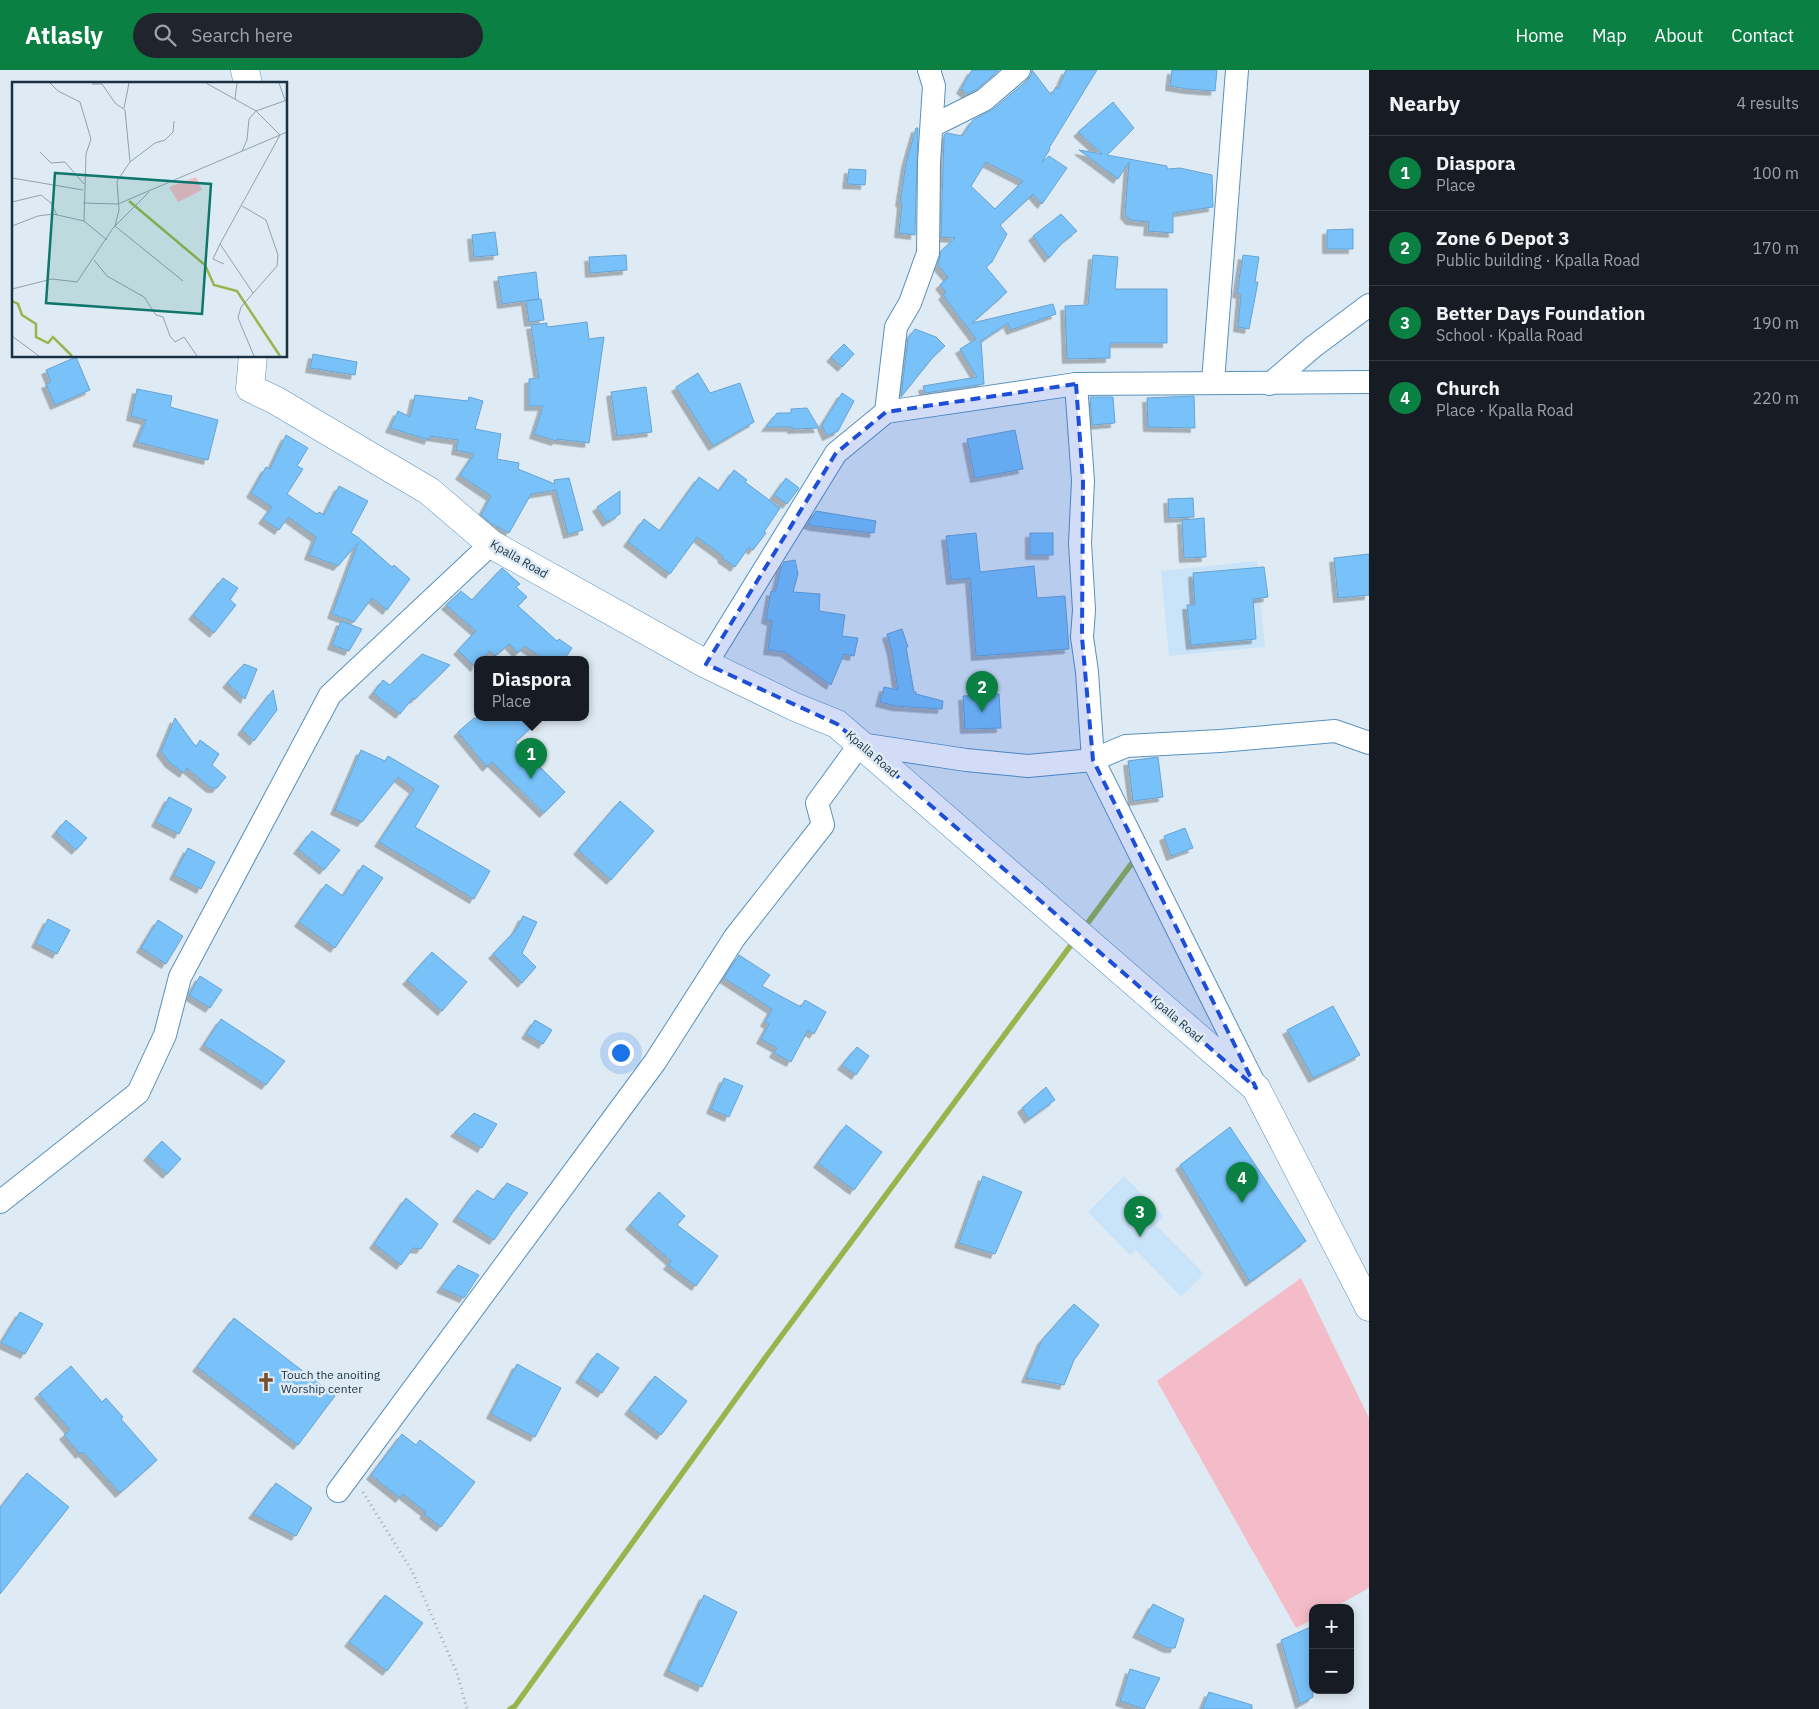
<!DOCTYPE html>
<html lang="en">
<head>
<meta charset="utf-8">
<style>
	body { margin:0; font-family:"IBM Plex Sans",sans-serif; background:#20242c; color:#f1f3f6 }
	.controls { position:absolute; right:15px; bottom:15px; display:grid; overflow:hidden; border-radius:10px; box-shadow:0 2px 12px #0003 }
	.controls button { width:45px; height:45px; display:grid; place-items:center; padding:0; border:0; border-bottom:1px solid #363941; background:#171b24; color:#f1f3f6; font:25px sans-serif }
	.you { position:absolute; left:620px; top:982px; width:18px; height:18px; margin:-12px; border:4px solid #fff; border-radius:50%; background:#1a73e8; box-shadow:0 0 0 8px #1a73e833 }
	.badge { display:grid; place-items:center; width:32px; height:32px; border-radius:50%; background:#0b8043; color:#fff; font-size:16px; font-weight:700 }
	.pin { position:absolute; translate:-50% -41px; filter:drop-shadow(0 1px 2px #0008) }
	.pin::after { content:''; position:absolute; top:26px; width:18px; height:15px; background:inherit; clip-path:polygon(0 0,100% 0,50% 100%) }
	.popup { position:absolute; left:474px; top:586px; width:115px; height:65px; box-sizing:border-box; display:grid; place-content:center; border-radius:10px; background:#171b24; filter:drop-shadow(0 1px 4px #0005); font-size:16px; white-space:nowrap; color:#9ea1a6 }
	.popup b { font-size:19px; color:#f1f3f6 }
	.popup::after { content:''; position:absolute; left:50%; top:100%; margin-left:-10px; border:10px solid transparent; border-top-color:#171b24 }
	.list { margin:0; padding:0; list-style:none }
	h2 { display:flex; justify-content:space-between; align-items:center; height:65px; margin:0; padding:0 20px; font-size:21px }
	h2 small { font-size:16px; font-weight:400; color:#9ea1a6 }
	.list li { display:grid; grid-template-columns:32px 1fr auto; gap:15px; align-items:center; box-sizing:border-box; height:75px; padding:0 20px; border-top:1px solid #363941 }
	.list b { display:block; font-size:19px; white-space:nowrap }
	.list p { margin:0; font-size:16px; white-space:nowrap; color:#9ea1a6 }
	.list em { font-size:16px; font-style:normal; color:#9ea1a6 }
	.icon { flex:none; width:28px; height:28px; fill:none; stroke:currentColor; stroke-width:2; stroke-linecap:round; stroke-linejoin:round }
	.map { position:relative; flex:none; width:1369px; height:1639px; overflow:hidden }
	header { display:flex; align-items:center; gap:30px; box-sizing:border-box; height:70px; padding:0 25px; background:#0b8043; color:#fff }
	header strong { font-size:24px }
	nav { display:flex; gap:28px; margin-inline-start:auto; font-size:18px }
	.search { width:350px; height:45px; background:#20242c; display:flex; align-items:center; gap:12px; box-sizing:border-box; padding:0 18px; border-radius:28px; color:#9ea1a6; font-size:19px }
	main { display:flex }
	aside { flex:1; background:#171b24 }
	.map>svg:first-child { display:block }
	.built { fill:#c9e3f8 }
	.green { fill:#f4bcc9 }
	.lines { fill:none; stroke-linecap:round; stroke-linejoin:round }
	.stream { stroke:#97b54d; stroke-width:5.5 }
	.building { fill:#79c1f9; stroke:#69a3d0; fill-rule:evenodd; filter:url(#shadow) }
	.minor-casing { stroke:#5891bd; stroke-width:24 }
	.tertiary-casing { stroke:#5891bd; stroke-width:29 }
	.path { stroke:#9aaab7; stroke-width:3; stroke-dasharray:1 4; stroke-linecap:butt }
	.minor { stroke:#fff; stroke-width:22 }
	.tertiary { stroke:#fff; stroke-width:28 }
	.marked { fill:#1d4ed8; fill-opacity:0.2; stroke:#1d4ed8; stroke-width:4; stroke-dasharray:10 6; stroke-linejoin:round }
	.labels { text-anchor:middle; stroke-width:5; stroke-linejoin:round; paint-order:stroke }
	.street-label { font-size:12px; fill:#193143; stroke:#dfebf4 }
	.poi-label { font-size:12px; fill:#193143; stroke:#dfebf4; text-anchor:start }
	.inset-river { fill:none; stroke:#97b54d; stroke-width:2.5 }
	.inset-road { fill:none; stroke:#90a1ad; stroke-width:1 }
	.view { fill:#0f766e; fill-opacity:0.15; stroke:#0f766e; stroke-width:2.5 }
	.inset-edge { fill:none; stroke:#193143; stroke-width:2.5 }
</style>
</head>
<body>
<header>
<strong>Atlasly</strong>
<div class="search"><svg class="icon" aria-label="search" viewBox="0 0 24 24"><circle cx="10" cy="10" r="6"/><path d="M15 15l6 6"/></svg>Search here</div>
<nav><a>Home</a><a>Map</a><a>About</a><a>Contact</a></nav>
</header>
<main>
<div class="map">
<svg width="1369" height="1639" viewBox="0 0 1369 1639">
	<defs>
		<filter id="shadow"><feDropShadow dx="-4.5" dy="4.5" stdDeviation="0" flood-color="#0004"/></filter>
	</defs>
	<rect width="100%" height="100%" fill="#dfebf4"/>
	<g class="built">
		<path d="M 1257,491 L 1265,577 L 1169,586 L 1161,501 Z"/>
		<path d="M 1124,1106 L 1164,1146 L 1156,1155 L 1204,1204 L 1181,1227 L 1136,1180 L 1130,1185 L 1088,1142 Z"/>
	</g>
	<path class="green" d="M 1301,1208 L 1369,1348 L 1369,1518 L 1333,1538 L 1313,1538 L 1313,1549 L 1296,1558 L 1157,1311 Z"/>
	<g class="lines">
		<g class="stream">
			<path d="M 1084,858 L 1135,789"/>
			<path d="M 510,1639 L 515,1636 L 768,1284 L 1074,871"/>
		</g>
	</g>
	<g class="building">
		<path d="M 972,0 L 999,0 L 977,19 L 967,24 L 961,19 Z"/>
		<path d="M 1032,0 L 1051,25 L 1056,17 L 1058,19 L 1066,0 L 1097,0 L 1049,78 L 1050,79 L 1042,92 L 1049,86 L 1067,98 L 1042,134 L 1033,124 L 1000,155 L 1007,164 L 992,192 L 986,197 L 1007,222 L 972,253 L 1053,234 L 1056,244 L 1011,260 L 1008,253 L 981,271 L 984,314 L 925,323 L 923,316 L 977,307 L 960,279 L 976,269 L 943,225 L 946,222 L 940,215 L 948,207 L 938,195 L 941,181 L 955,168 L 941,167 L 944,65 L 947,63 L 962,66 L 973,50 L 992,40 L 1028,10 L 1031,5 ZM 986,92 L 1023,111 L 995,139 L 971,116 Z"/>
		<path d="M 1172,0 L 1217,0 L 1215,21 L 1188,19 L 1170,16 Z"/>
		<path d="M 1113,32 L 1134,58 L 1107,85 L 1167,96 L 1167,99 L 1180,98 L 1212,105 L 1213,137 L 1173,143 L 1173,163 L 1148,161 L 1149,152 L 1130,150 L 1125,144 L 1129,92 L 1118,109 L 1079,80 L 1102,84 L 1078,62 Z"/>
		<path d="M 916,58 L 918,58 L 915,165 L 899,163 L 902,133 L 900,132 L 906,93 Z"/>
		<path d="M 849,99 L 866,100 L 865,115 L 847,114 Z"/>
		<path d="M 1061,144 L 1077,161 L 1063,172 L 1049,188 L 1033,166 Z"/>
		<path d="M 1353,159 L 1353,179 L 1327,179 L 1327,160 Z"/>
		<path d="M 495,162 L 498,185 L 474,187 L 472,165 Z"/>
		<path d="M 626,185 L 627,200 L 590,203 L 589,187 Z"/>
		<path d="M 1093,185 L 1118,187 L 1115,219 L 1167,219 L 1167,273 L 1110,273 L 1110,288 L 1067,289 L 1065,236 L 1088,235 Z"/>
		<path d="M 1243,185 L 1259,187 L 1255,212 L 1258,212 L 1249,259 L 1238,257 L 1241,224 L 1237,223 Z"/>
		<path d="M 536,202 L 539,229 L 502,234 L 498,207 Z"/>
		<path d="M 541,229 L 544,250 L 529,252 L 526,231 Z"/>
		<path d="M 587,252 L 589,269 L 604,267 L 589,373 L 557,369 L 556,371 L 534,364 L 543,336 L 529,336 L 529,309 L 539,308 L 531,255 L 547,253 L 547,257 Z"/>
		<path d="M 915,259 L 936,267 L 945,276 L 934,286 L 901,327 L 908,268 Z"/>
		<path d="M 844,274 L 854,284 L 842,297 L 831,287 Z"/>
		<path d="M 313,284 L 357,292 L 355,305 L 310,298 Z"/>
		<path d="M 76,287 L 90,320 L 55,335 L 46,314 L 51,312 L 46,300 Z"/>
		<path d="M 698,303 L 710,323 L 740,313 L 754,352 L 713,376 L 676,317 Z"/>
		<path d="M 646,317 L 652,362 L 617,366 L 611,322 Z"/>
		<path d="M 137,319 L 172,326 L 170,337 L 218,350 L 208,390 L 137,372 L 146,350 L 131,346 Z"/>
		<path d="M 842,323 L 854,331 L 838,361 L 827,366 L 822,355 Z"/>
		<path d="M 415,325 L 468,331 L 469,327 L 483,331 L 475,359 L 501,364 L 497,389 L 519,393 L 518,399 L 555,414 L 554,410 L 569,408 L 583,460 L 568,464 L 556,420 L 531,424 L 509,463 L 492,454 L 481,445 L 491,426 L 460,405 L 474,384 L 456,380 L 458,370 L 430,366 L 429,370 L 390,358 L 398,341 L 410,347 Z"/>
		<path d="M 1194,326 L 1195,358 L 1148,357 L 1147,328 Z"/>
		<path d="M 1090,327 L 1113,327 L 1115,353 L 1092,355 Z"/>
		<path d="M 807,338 L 819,358 L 792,359 L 792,357 L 766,357 L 777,343 L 791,343 L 791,339 Z"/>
		<path d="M 1015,360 L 1023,399 L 975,408 L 967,369 Z"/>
		<path d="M 286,365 L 308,378 L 297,396 L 303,399 L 287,424 L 317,444 L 319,442 L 324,445 L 339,416 L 368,431 L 351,463 L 359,468 L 392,497 L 394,495 L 410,509 L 387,540 L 372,528 L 354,552 L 332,544 L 358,473 L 338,496 L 309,485 L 316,467 L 288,447 L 279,460 L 263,449 L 272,437 L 251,423 L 266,397 L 270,399 Z"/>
		<path d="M 734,400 L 747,410 L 745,412 L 780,438 L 764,462 L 766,463 L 753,480 L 749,477 L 735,497 L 722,488 L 723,486 L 697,467 L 670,504 L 628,472 L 644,449 L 660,461 L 699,407 L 719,421 Z"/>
		<path d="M 786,408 L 799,418 L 787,434 L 774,425 Z"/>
		<path d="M 620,421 L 620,444 L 607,452 L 597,437 Z"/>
		<path d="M 1193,428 L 1194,447 L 1169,448 L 1168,429 Z"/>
		<path d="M 816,441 L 876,451 L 874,463 L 814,456 L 808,454 Z"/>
		<path d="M 1204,448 L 1206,487 L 1184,488 L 1182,450 Z"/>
		<path d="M 976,463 L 980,502 L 1034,496 L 1037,528 L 1065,526 L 1069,579 L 976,586 L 970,508 L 951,510 L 946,466 Z"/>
		<rect x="1030" y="463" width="23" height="22"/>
		<path d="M 1369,484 L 1369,525 L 1338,528 L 1334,488 Z"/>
		<path d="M 795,490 L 798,504 L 793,522 L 820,524 L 819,541 L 845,545 L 842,566 L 858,568 L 854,586 L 844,584 L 831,615 L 785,582 L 768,580 L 772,551 L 766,549 L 771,521 L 775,522 L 781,498 L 784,492 Z"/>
		<path d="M 1264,497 L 1268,527 L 1253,529 L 1256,569 L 1191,575 L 1187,535 L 1195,535 L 1193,503 Z"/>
		<path d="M 502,498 L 520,514 L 516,517 L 527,527 L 518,536 L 557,571 L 559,569 L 572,578 L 564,590 L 546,590 L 524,576 L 518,583 L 509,574 L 495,586 L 490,581 L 481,590 L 477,590 L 477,594 L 475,597 L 458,580 L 476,561 L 446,535 L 461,521 L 472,530 Z"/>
		<path d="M 223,508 L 238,518 L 230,530 L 236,535 L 214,563 L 193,545 Z"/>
		<path d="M 341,551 L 362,559 L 349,581 L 332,575 Z"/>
		<path d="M 902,559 L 908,577 L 906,577 L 914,622 L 916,622 L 916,624 L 943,631 L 942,639 L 896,636 L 880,632 L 884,617 L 898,620 L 892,581 L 887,564 Z"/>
		<path d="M 422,584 L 450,595 L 415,629 L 413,628 L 400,644 L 373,623 L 383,610 L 390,615 Z"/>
		<path d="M 244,594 L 257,599 L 245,629 L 227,613 Z"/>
		<path d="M 273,620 L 277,640 L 254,671 L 242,660 Z"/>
		<path d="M 999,624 L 1001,658 L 965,659 L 963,626 Z"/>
		<path d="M 175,648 L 196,677 L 200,670 L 219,684 L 212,695 L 226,707 L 217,718 L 211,718 L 187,698 L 184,703 L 170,693 L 161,681 Z"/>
		<path d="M 474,648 L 520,648 L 530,659 L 515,672 L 565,722 L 544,743 L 492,692 L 487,697 L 458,662 Z"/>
		<path d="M 361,680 L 385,691 L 388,686 L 439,716 L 415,757 L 490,801 L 474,829 L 379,772 L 414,719 L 398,707 L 362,752 L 335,740 Z"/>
		<path d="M 1158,687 L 1163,727 L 1133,731 L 1128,691 Z"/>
		<path d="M 169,727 L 192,739 L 179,764 L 156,752 Z"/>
		<path d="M 620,731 L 654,761 L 611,810 L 578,780 Z"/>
		<path d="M 66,750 L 87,768 L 76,780 L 56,762 Z"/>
		<path d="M 1185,758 L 1193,778 L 1171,786 L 1164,766 Z"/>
		<path d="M 312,761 L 340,780 L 324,800 L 298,779 Z"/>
		<path d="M 188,778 L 215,792 L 201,819 L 174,805 Z"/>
		<path d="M 363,795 L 383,808 L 335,878 L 299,852 L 326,814 L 343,826 Z"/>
		<path d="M 523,846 L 537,852 L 522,883 L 536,897 L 522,913 L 493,884 L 516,860 Z"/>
		<path d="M 48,849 L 70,860 L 57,884 L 36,873 Z"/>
		<path d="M 158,850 L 183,866 L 166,894 L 141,878 Z"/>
		<path d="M 432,882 L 467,912 L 442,941 L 407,910 Z"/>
		<path d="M 739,885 L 770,905 L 762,916 L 801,937 L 805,930 L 826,942 L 814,964 L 808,960 L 791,992 L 774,983 L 777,978 L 761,969 L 769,954 L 765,952 L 772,939 L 724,908 Z"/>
		<path d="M 200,906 L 222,920 L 210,938 L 189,925 Z"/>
		<path d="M 1333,936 L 1360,985 L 1313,1008 L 1287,960 Z"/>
		<path d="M 221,949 L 285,991 L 266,1015 L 204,975 Z"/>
		<path d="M 535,950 L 552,960 L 543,974 L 526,964 Z"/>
		<path d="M 857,977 L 869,986 L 856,1005 L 842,995 Z"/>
		<path d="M 724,1008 L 743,1016 L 729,1047 L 711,1039 Z"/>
		<path d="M 1046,1017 L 1055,1030 L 1029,1049 L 1022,1038 Z"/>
		<path d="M 474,1043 L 497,1054 L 482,1078 L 455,1062 Z"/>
		<path d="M 846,1055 L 882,1082 L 854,1120 L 818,1093 Z"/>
		<path d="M 1230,1057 L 1306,1171 L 1250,1212 L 1180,1095 Z"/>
		<path d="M 162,1071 L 181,1089 L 167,1104 L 148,1086 Z"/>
		<path d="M 983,1106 L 1022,1122 L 995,1184 L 959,1173 Z"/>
		<path d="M 507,1113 L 528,1123 L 513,1142 L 494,1170 L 457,1147 L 477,1120 L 494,1130 Z"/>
		<path d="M 659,1122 L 685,1146 L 677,1155 L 718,1186 L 696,1216 L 668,1195 L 671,1191 L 630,1155 Z"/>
		<path d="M 406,1128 L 438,1154 L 421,1179 L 413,1178 L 401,1195 L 374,1174 Z"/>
		<path d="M 458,1195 L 479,1205 L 464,1228 L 441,1218 Z"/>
		<path d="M 1074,1234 L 1099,1255 L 1074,1290 L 1064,1315 L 1026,1308 L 1042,1270 Z"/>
		<path d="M 20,1242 L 43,1254 L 25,1284 L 1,1273 Z"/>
		<path d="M 234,1248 L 335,1326 L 298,1375 L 197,1297 Z"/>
		<path d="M 597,1283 L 619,1298 L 602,1323 L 580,1308 Z"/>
		<path d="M 517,1294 L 561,1318 L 535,1367 L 491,1344 Z"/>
		<path d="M 71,1296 L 102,1332 L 106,1328 L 123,1347 L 121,1349 L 157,1390 L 120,1423 L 83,1382 L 80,1384 L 64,1365 L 70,1360 L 39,1324 Z"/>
		<path d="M 655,1306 L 687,1331 L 661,1365 L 629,1340 Z"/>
		<path d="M 402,1364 L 416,1375 L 420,1370 L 475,1412 L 441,1457 L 424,1444 L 426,1442 L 403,1424 L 400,1428 L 371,1405 Z"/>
		<path d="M 27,1403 L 69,1437 L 0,1524 L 0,1438 Z"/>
		<path d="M 276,1413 L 312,1438 L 296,1466 L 253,1444 Z"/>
		<path d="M 385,1525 L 423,1553 L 387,1601 L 349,1572 Z"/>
		<path d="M 704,1525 L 737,1542 L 702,1617 L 668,1601 Z"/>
		<path d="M 1153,1534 L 1184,1549 L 1175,1578 L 1168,1578 L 1137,1563 Z"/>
		<path d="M 1313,1556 L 1313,1627 L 1300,1634 L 1281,1570 Z"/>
		<path d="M 1130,1599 L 1160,1608 L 1144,1639 L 1120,1631 Z"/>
		<path d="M 1209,1622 L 1252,1635 L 1252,1639 L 1202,1639 Z"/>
	</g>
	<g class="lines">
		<g class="minor-casing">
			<g id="minor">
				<path d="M 932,56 L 984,30 L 1019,0"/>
				<path d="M 1213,312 L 1237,0"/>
				<path d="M 1076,314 L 1083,411 L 1080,473 L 1084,540 L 1082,567 L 1087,602 L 1093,690 L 1254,1013"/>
				<path d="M 1270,314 L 1313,277 L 1369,235"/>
				<path d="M 886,342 L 896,257 L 910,233 L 928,183 L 929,92 L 934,16 L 929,0"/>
				<path d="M 706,594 L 836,383 L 886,342 L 1076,314 L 1369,312"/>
				<path d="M 0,1132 L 138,1023 L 165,965 L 180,907 L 330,625 L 491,474"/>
				<path d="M 338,1421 L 655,992 L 735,867 L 823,755 L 817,733 L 860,674 L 966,690 L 1028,696 L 1093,690 L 1126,676 L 1220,671 L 1335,661 L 1369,673"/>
			</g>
		</g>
		<g class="tertiary-casing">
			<g id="tertiary">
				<path d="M 245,0 L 248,14"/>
				<path d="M 253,286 L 250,318 L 275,330 L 429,421 L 491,474 L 706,594 L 795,637 L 837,654 L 1256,1018 L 1369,1237"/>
			</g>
		</g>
		<path class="path" d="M 363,1422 L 412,1501 L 457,1603 L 467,1639"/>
		<use href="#minor" class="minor"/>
		<use href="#tertiary" class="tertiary"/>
	</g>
	<path class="marked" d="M 1076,314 L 1083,411 L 1082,567 L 1093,690 L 1256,1018 L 837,654 L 706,594 L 836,383 L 886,342 Z"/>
	<defs>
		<g id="church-bare" transform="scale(1.5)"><path d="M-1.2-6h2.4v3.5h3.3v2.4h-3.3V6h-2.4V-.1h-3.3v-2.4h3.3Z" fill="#76502c" stroke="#dfebf4" stroke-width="2.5" paint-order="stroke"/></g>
	</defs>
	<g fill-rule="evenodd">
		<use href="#church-bare" x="266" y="1312"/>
	</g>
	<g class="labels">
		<g class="street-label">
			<text transform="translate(519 489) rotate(30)" y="4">Kpalla Road</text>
			<text transform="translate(872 684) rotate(41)" y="4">Kpalla Road</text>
			<text transform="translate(1177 949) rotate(41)" y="4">Kpalla Road</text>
		</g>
		<g class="poi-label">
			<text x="281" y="1309">Touch the anoiting<tspan x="281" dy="14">Worship center</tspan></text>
		</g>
	</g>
	<g transform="translate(12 12)">
		<rect width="275" height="275" fill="#dfebf4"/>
		<path d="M 184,95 L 190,108 L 166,120 L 157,105 Z" fill="#f4bcc9"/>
		<path class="inset-river" d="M 117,119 L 193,183 L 202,203 L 225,209 L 268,274M 0,219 L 6,222 L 10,233 L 24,242 L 24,255 L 36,261 L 41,255 L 60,274"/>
		<path class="inset-road" d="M 38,1 L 46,9 L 68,20 L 79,57 L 74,72 L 72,139 L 95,158M 194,1 L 244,29 L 268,53M 267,1 L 273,18M 80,2 L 90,2 L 103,21 L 113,28 L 118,80 L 143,61 L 153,58 L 161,50 L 162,39M 223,17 L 225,1M 112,26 L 117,1M 230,69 L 235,58 L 237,37 L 244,29 L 275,18M 28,70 L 39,81 L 53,80 L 72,102M 118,80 L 105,99 L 107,128 L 103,144 L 171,199M 0,96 L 71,108M 0,120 L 29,113 L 39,121 L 45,133M 71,121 L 106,122 L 275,50M 230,124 L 254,138 L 266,173 L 265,184 L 229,225 L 226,236 L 242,274M 0,144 L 26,134 L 41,132 L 72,139M 208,162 L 201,177 L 212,182M 82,178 L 95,194 L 132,215 L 144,233 L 151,235 L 158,254 L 163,260 L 172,255 L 185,274M 0,207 L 40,197 L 65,200 L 101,146 L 137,110M 241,211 L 208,162 L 268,53M 0,254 L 27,274"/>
		<path class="view" d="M 43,91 L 199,102 L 190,232 L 34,221 Z"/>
		<rect width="275" height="275" class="inset-edge"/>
	</g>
</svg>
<div class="controls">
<button>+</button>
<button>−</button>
</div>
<div class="you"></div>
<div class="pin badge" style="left:531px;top:709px">1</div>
<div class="popup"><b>Diaspora</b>Place</div>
<div class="pin badge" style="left:982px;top:642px">2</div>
<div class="pin badge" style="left:1140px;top:1167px">3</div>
<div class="pin badge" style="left:1242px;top:1133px">4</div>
</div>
<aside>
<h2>Nearby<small>4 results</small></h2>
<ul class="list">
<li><span class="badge">1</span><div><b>Diaspora</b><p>Place</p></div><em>100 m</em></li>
<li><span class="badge">2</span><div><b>Zone 6 Depot 3</b><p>Public building · Kpalla Road</p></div><em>170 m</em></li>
<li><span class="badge">3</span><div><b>Better Days Foundation</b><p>School · Kpalla Road</p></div><em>190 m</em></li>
<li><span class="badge">4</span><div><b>Church</b><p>Place · Kpalla Road</p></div><em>220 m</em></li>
</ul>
</aside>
</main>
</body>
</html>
